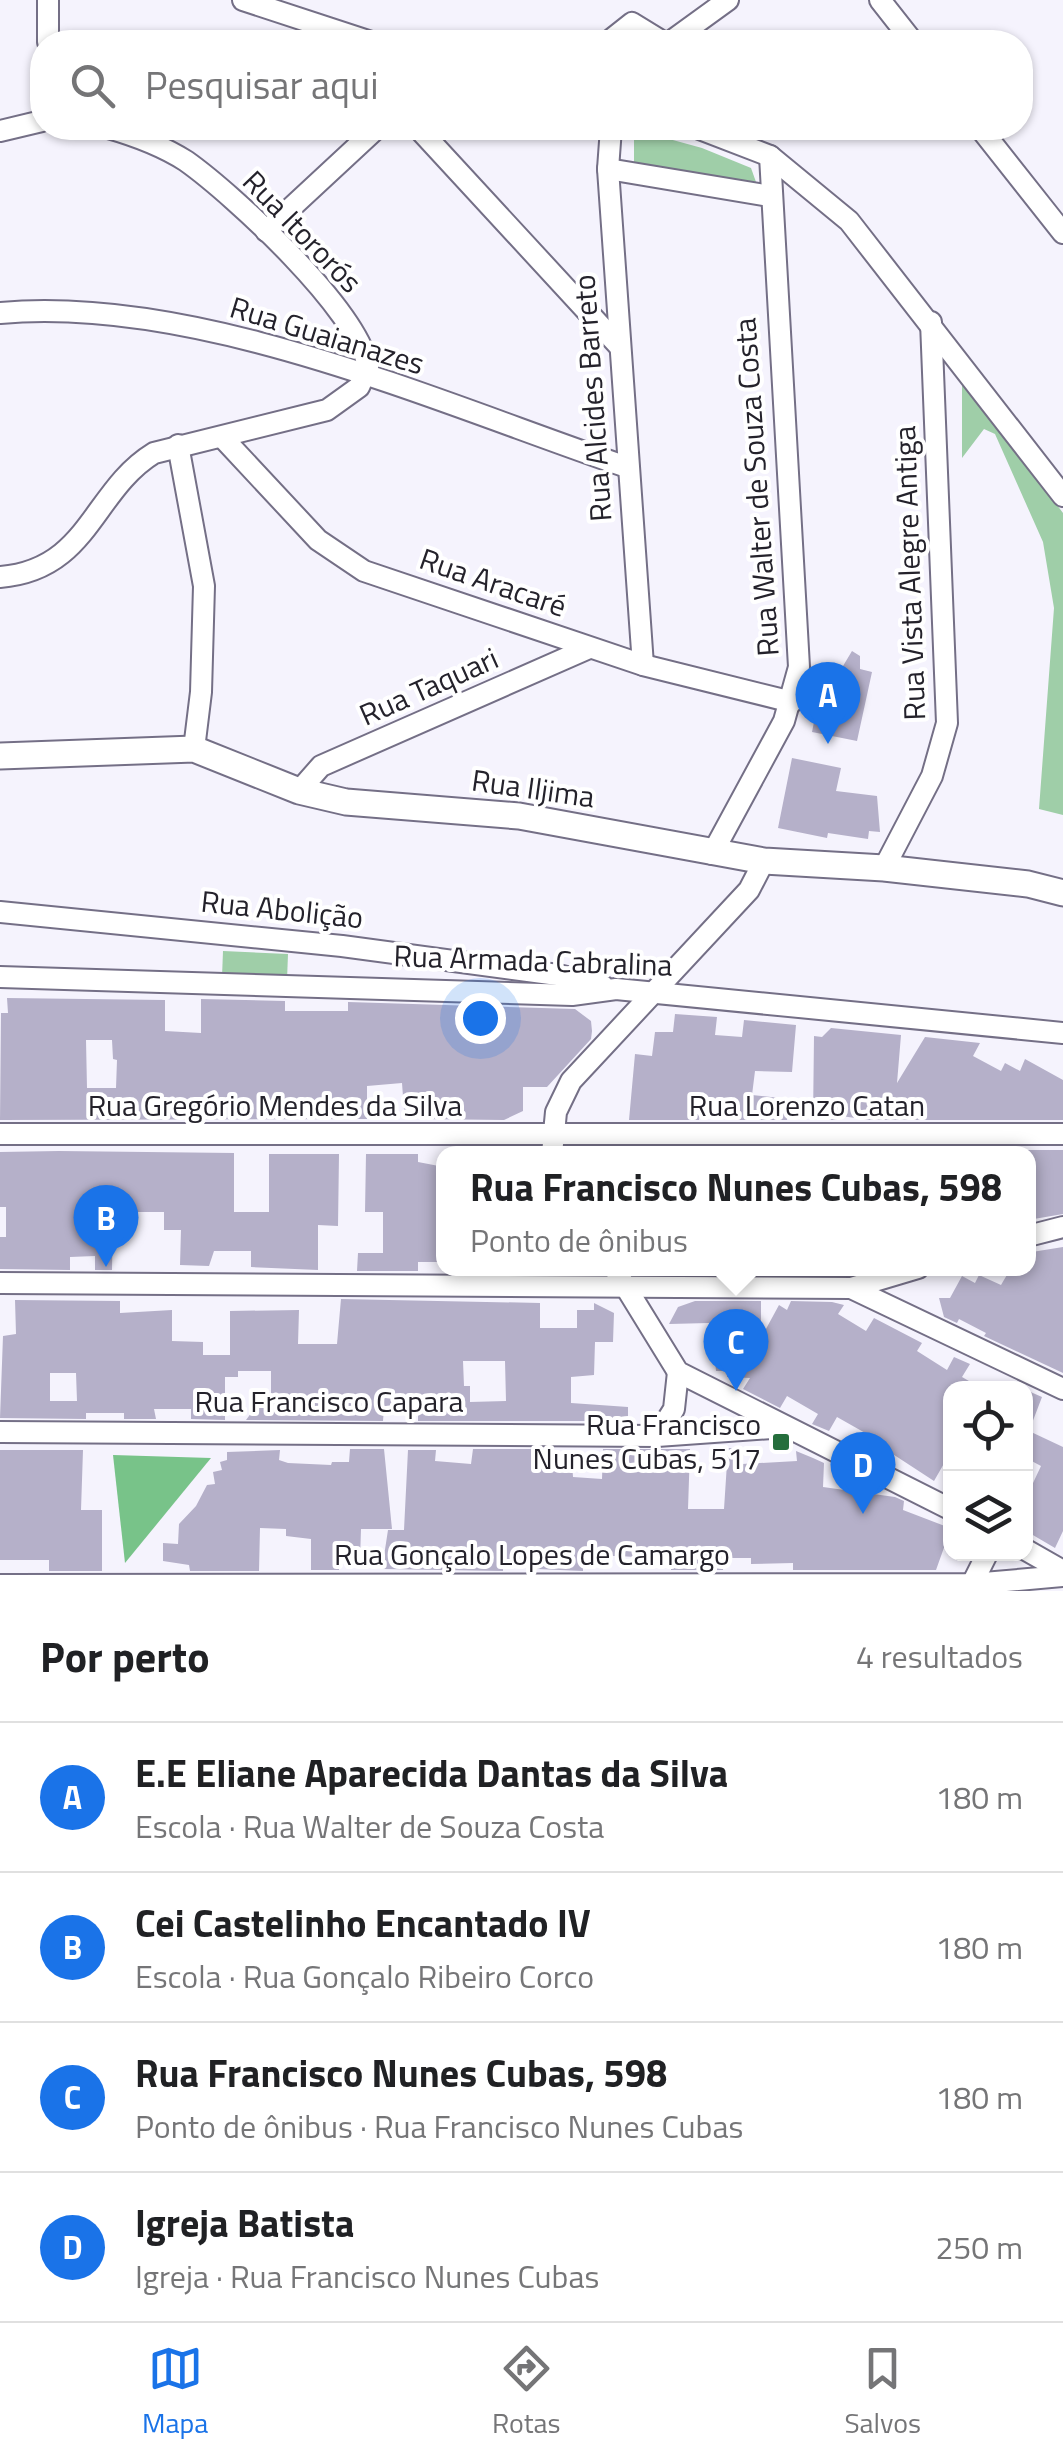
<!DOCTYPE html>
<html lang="pt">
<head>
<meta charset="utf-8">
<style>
	body { margin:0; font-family:"Titillium Web",sans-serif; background:#f2f2f2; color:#202124 }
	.controls { position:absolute; right:30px; bottom:30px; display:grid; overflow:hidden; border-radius:20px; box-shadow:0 2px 8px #0004 }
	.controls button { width:90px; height:90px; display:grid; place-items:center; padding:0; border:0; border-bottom:2px solid #e0e0e0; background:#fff; color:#202124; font:50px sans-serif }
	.you { position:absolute; left:480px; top:1018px; width:35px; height:35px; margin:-25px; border:8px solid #fff; border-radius:50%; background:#1a73e8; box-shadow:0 0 0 15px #1a73e833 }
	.badge { display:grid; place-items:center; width:65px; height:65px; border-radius:50%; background:#1a73e8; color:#fff; font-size:32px; font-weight:700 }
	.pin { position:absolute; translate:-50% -82px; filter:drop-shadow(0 2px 5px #0008) }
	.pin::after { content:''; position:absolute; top:52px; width:35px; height:30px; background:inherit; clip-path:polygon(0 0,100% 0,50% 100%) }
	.popup { position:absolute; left:436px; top:1146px; width:600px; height:130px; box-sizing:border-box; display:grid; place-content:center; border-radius:20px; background:#fff; filter:drop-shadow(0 2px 8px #0005); font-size:32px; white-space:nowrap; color:#757577 }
	.popup b { font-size:38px; color:#202124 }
	.popup::after { content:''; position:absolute; left:50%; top:100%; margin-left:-20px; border:20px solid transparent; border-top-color:#fff }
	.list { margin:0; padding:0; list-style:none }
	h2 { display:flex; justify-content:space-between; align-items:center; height:130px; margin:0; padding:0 40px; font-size:42px }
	h2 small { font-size:32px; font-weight:400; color:#757577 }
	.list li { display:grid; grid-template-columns:65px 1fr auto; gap:30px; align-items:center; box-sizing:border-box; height:150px; padding:0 40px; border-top:2px solid #e0e0e0 }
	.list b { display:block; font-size:38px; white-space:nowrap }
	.list p { margin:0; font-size:32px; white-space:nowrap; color:#757577 }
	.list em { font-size:32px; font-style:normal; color:#757577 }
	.icon { flex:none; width:55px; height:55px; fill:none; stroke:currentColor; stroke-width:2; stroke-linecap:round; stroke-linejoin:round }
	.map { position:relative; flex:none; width:1063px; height:1591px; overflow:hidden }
	.search { position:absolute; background:#fff; box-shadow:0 2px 8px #0004; left:30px; right:30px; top:30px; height:110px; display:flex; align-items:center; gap:25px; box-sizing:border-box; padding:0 35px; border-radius:40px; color:#757577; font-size:38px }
	.sheet { height:730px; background:#fff }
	nav { display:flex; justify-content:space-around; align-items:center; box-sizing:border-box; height:140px; border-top:2px solid #e0e0e0; background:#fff; font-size:28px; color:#757577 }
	nav a { display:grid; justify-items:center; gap:5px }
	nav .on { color:#1a73e8 }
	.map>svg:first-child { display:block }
	.green { fill:#9fcea8 }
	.forest { fill:#78c389 }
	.building { fill:#b5b0c9; fill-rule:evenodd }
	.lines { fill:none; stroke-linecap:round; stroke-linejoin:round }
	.minor-casing { stroke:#746f86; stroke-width:24 }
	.major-casing { stroke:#746f86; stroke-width:29 }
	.minor { stroke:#fff; stroke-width:20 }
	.major { stroke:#fff; stroke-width:25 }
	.poi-dot { fill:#256e3c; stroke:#fff; stroke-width:4 }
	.labels { text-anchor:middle; stroke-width:8; stroke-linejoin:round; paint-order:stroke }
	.street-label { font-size:30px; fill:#24222b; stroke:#fff }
	.poi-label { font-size:30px; fill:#24222b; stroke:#fff; text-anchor:end }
</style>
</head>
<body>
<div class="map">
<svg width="1063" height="1591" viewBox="0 0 1063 1591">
	<rect width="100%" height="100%" fill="#f5f3fd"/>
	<g class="green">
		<path d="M 640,131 L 702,148 L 751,168 L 756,182 L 634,165 L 634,140 Z"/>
		<path d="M 962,379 L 1063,513 L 1063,815 L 1039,809 L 1054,608 L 1043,542 L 995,434 L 984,429 L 962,458 Z"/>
		<path d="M 223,951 L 288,954 L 287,980 L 222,977 Z"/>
	</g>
	<path class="forest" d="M 113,1455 L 211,1458 L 125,1563 Z"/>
	<g class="building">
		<path d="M 852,651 L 860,656 L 860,669 L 872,672 L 857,741 L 812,732 L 826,662 L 843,666 Z"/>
		<path d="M 792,758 L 841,768 L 836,791 L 877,796 L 880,832 L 869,831 L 868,839 L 828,833 L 827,838 L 778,828 Z"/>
		<path d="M 7,998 L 165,1000 L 165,1031 L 201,1033 L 201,999 L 285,1001 L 285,1011 L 348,1011 L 348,1002 L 575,1009 L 591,1021 L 592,1031 L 591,1039 L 547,1087 L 523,1087 L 523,1111 L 504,1120 L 419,1119 L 419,1109 L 404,1110 L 402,1083 L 367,1086 L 367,1119 L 0,1120 L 1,1013 L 8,1013 ZM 86,1040 L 112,1040 L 113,1059 L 117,1060 L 116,1088 L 87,1088 Z"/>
		<path d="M 675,1014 L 717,1017 L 715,1035 L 742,1037 L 744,1020 L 796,1025 L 792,1072 L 755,1071 L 752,1095 L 789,1099 L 787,1120 L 737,1120 L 739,1104 L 701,1102 L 699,1120 L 629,1120 L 635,1054 L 652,1056 L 655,1032 L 673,1032 Z"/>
		<path d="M 831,1028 L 901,1035 L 897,1083 L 925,1037 L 980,1043 L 973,1056 L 1001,1071 L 1005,1063 L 1020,1071 L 1025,1059 L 1063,1080 L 1063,1120 L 870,1120 L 841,1116 L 841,1120 L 813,1120 L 814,1036 L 822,1037 Z"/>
		<path d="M 1028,1150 L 1063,1150 L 1063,1214 L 1028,1220 Z"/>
		<path d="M 59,1151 L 234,1153 L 234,1212 L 269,1212 L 269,1154 L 339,1154 L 338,1226 L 318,1225 L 318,1270 L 251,1267 L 251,1251 L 214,1251 L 209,1266 L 180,1265 L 181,1230 L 164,1230 L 164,1212 L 113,1212 L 112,1270 L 95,1270 L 95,1256 L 70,1257 L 70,1270 L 0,1269 L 0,1237 L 6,1237 L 6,1207 L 0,1207 L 0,1152 Z"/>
		<path d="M 366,1154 L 418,1154 L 418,1162 L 444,1167 L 444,1262 L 418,1262 L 418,1271 L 357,1271 L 358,1253 L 383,1253 L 383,1212 L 365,1212 Z"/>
		<path d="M 1063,1247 L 1063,1373 L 984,1336 L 986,1333 L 959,1319 L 957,1323 L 944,1317 L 939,1298 L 950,1298 L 962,1276 L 975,1283 L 979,1275 L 1001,1285 L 1011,1268 L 1028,1268 L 1032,1252 Z"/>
		<path d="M 341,1299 L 540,1303 L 540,1328 L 577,1328 L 577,1310 L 594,1310 L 594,1303 L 614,1313 L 613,1342 L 595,1342 L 594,1375 L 571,1377 L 571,1403 L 628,1407 L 628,1421 L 418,1421 L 418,1409 L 384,1408 L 383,1421 L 246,1420 L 260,1401 L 271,1401 L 271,1371 L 238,1371 L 238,1377 L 225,1377 L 225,1420 L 191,1419 L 191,1409 L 154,1409 L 156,1419 L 124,1419 L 124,1413 L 86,1413 L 86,1419 L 0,1418 L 3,1336 L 16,1334 L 15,1300 L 120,1301 L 120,1313 L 172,1310 L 172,1341 L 203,1342 L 203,1355 L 230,1355 L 230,1311 L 299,1310 L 298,1344 L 337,1344 ZM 463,1361 L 505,1361 L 506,1401 L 470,1402 L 470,1386 L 464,1386 ZM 50,1373 L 76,1373 L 77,1401 L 50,1401 Z"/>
		<path d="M 695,1301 L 761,1301 L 761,1338 L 779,1305 L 787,1310 L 791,1301 L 832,1302 L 844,1305 L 838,1314 L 866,1331 L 874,1318 L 922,1343 L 917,1351 L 947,1370 L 954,1357 L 970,1364 L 962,1377 L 981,1388 L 950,1388 L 950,1453 L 934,1481 L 885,1449 L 882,1455 L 860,1445 L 867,1434 L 837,1417 L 829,1431 L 812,1424 L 818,1414 L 787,1396 L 780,1408 L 743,1389 L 750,1378 L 727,1377 L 727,1371 L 716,1371 L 715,1360 L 709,1360 L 709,1323 L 669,1324 L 678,1307 Z"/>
		<path d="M 1026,1390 L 1042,1397 L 1029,1431 L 1063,1447 L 1063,1531 L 1055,1548 L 1026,1531 L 1026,1498 L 1041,1466 L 1026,1458 Z"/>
		<path d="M 728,1448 L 742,1448 L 742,1464 L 797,1461 L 796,1451 L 813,1458 L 824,1463 L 823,1487 L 895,1497 L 904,1501 L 903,1510 L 950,1528 L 950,1544 L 946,1542 L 936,1570 L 793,1570 L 793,1563 L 751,1564 L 751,1558 L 723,1558 L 723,1570 L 671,1570 L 671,1559 L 618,1556 L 583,1556 L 583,1571 L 537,1569 L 536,1561 L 503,1560 L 503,1571 L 382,1569 L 388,1530 L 404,1530 L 408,1450 L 436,1450 L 435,1461 L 471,1464 L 473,1449 L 550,1449 L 549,1463 L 572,1463 L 573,1477 L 602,1479 L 603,1449 L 690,1449 L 688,1509 L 724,1509 Z"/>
		<path d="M 350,1449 L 384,1449 L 392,1529 L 361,1529 L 360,1560 L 339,1560 L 339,1570 L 311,1570 L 311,1539 L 286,1536 L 286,1529 L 260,1528 L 259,1571 L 190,1571 L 189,1565 L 163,1561 L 163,1543 L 178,1544 L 179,1524 L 196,1506 L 207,1485 L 215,1484 L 213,1472 L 222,1470 L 220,1462 L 227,1460 L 227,1452 L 280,1450 L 279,1460 L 288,1463 L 331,1465 L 332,1462 L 349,1462 Z"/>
		<path d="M 0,1450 L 83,1450 L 81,1510 L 102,1510 L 102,1571 L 49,1571 L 49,1560 L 0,1560 Z"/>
	</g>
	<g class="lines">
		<g class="minor-casing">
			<g id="minor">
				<path d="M 48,0 L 48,42"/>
				<path d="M 243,0 L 371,42"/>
				<path d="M 880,0 L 913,42"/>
				<path d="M 608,42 L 632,23 L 663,42"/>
				<path d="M 670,42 L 728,0"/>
				<path d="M 418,128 L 620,347"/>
				<path d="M 611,128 L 608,169 L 643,665"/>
				<path d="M 697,128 L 770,156 L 849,221 L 1063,496"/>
				<path d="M 980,128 L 1063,233"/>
				<path d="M 0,131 L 42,121"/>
				<path d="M 608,169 L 770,196"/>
				<path d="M 266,231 L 377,128"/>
				<path d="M 0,313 C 199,295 439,403 627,467"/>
				<path d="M 222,437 L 318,540 L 364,571 L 643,665 L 792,702"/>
				<path d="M 178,445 L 204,586 L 201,692 L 194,749"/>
				<path d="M 0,577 C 89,570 92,491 154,453 L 327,410 L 359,387 L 368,367 C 359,311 234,195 186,161 C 161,145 136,136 108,128"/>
				<path d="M 299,791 L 321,766 L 589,648"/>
				<path d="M 712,854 L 784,721 L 799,667 L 770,156"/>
				<path d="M 884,868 L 932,776 L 947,723 L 931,322"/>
				<path d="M 0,912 L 342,946 L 558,975 L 603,986"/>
				<path d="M 0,977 L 572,995 L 616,989 L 1063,1033"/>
				<path d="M 0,1134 L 1063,1134"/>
				<path d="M 552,1154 L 556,1112 L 571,1081 L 749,890 L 764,861"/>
				<path d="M 1028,1236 L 1063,1227"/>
				<path d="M 614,1268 L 678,1372 L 950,1509"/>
				<path d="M 0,1283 L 851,1288 L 1063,1389"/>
				<path d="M 851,1288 L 918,1268"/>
				<path d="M 0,1432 L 657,1436 L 786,1427"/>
				<path d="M 657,1436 L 674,1409 L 678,1372"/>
				<path d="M 1026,1550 L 1063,1571"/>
				<path d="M 972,1584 L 987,1554"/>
				<path d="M 0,1585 L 972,1584 L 1063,1576"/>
			</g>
		</g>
		<g class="major-casing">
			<path id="major" d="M 0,756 L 194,749 L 299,791 L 346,802 L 519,816 L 764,861 L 884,868 L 1028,884 L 1063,893"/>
		</g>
		<use href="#minor" class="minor"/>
		<use href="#major" class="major"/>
	</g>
	<rect class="poi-dot" x="771" y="1432" width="20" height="20" rx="5"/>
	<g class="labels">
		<g class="street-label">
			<text transform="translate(302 232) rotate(46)" y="10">Rua Itororós</text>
			<text transform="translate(327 336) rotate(17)" y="10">Rua Guaianazes</text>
			<text transform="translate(593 398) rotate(-94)" y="10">Rua Alcides Barreto</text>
			<text transform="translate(757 487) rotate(-94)" y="10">Rua Walter de Souza Costa</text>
			<text transform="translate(910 573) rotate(-92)" y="10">Rua Vista Alegre Antiga</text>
			<text transform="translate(493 583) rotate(19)" y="10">Rua Aracaré</text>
			<text transform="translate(429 687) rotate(-24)" y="10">Rua Taquari</text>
			<text transform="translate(533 789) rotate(8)" y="10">Rua Iljima</text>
			<text transform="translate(282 910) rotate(6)" y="10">Rua Abolição</text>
			<text transform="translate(533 961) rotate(2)" y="10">Rua Armada Cabralina</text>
			<text x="275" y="1116">Rua Gregório Mendes da Silva</text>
			<text x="807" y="1116">Rua Lorenzo Catan</text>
			<text x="329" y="1412">Rua Francisco Capara</text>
			<text x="532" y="1565">Rua Gonçalo Lopes de Camargo</text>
		</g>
		<g class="poi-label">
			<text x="761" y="1435">Rua Francisco<tspan x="761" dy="34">Nunes Cubas, 517</tspan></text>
		</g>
	</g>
</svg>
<div class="controls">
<button><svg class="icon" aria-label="locate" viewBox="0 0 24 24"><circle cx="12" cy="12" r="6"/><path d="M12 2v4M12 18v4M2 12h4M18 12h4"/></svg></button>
<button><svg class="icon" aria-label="layers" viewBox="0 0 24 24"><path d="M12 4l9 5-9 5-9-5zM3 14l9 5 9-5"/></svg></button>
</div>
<div class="you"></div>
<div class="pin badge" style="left:828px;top:744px">A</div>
<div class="pin badge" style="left:106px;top:1267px">B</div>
<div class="pin badge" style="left:736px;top:1391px">C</div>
<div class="popup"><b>Rua Francisco Nunes Cubas, 598</b>Ponto de ônibus</div>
<div class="pin badge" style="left:863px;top:1514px">D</div>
<div class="search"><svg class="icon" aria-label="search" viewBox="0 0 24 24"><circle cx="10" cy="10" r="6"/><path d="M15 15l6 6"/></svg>Pesquisar aqui</div>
</div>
<section class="sheet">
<h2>Por perto<small>4 resultados</small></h2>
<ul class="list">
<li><span class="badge">A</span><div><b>E.E Eliane Aparecida Dantas da Silva</b><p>Escola · Rua Walter de Souza Costa</p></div><em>180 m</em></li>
<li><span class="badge">B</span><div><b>Cei Castelinho Encantado IV</b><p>Escola · Rua Gonçalo Ribeiro Corco</p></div><em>180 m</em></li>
<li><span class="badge">C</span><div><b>Rua Francisco Nunes Cubas, 598</b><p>Ponto de ônibus · Rua Francisco Nunes Cubas</p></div><em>180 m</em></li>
<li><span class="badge">D</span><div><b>Igreja Batista</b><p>Igreja · Rua Francisco Nunes Cubas</p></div><em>250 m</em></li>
</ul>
</section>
<nav>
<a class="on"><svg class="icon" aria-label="map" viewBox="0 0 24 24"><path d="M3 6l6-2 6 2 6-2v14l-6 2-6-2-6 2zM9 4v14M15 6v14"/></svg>Mapa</a>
<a><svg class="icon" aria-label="directions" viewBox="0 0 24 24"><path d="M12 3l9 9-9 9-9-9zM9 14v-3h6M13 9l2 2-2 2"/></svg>Rotas</a>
<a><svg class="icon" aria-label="saved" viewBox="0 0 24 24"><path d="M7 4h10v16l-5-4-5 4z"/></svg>Salvos</a>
</nav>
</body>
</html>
